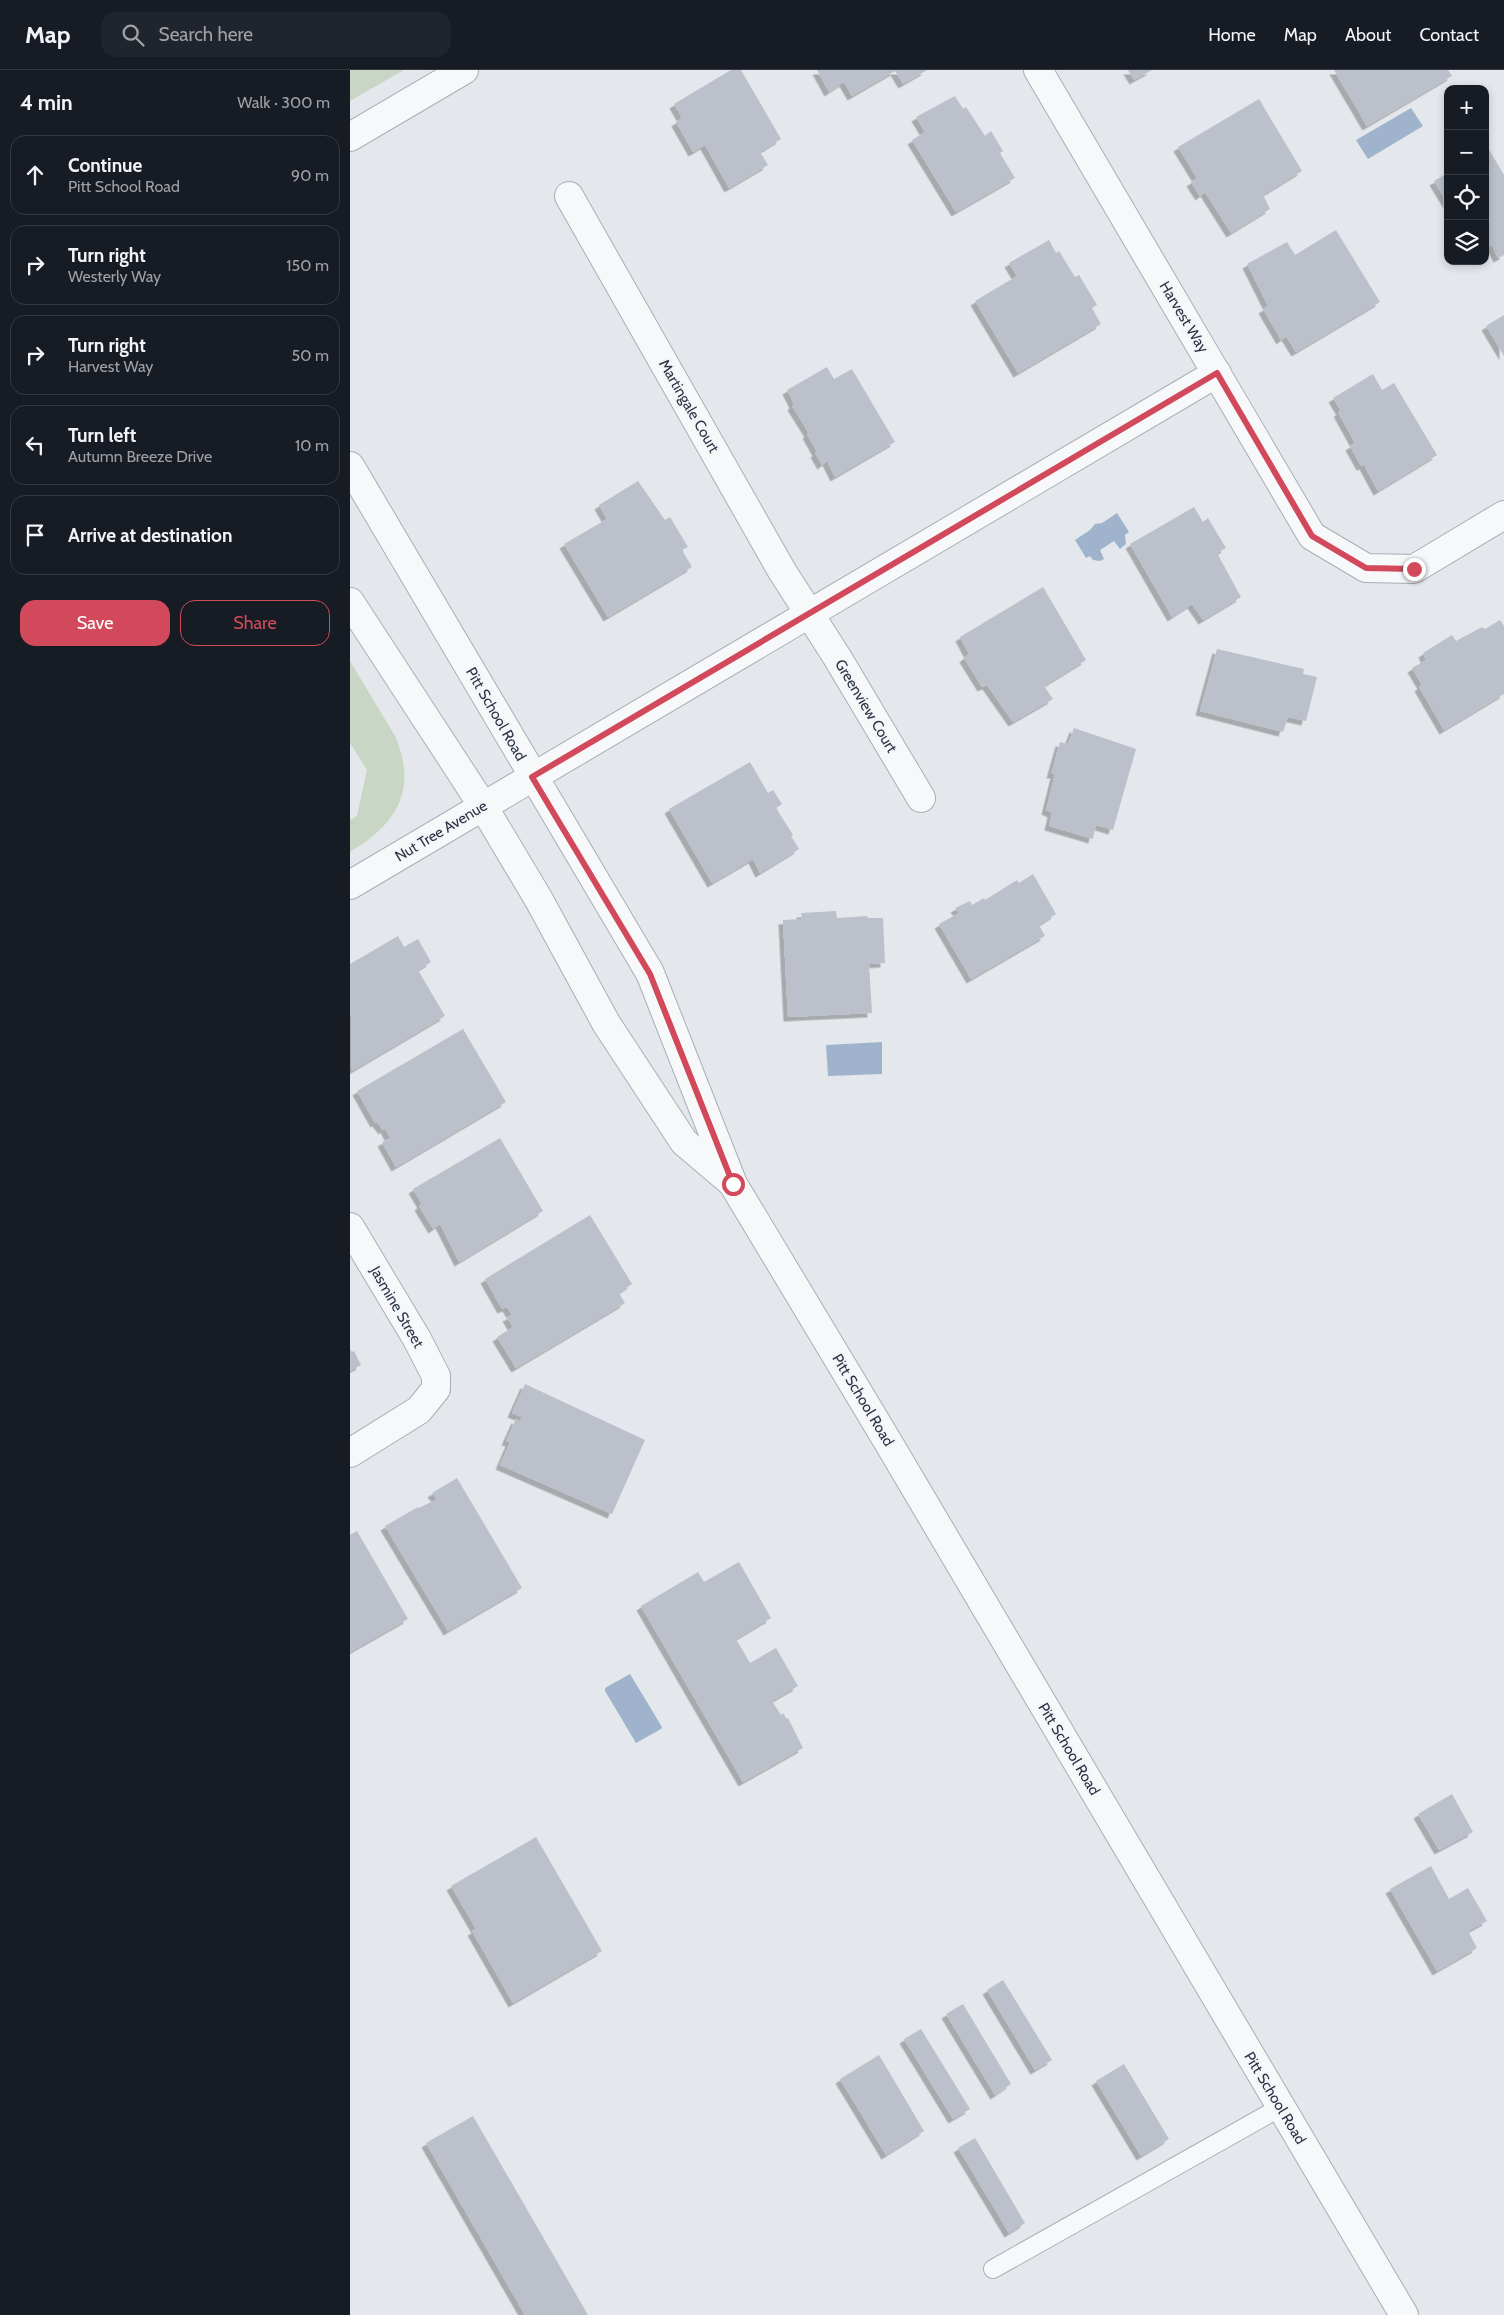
<!DOCTYPE html>
<html lang="en">
<head>
<meta charset="utf-8">
<style>
	body { margin:0; font-family:Cabin,sans-serif; background:#20242c; color:#f1f3f6 }
	.controls { position:absolute; right:15px; top:15px; display:grid; overflow:hidden; border-radius:10px; box-shadow:0 2px 8px #0003 }
	.controls button { width:45px; height:45px; display:grid; place-items:center; padding:0; border:0; border-bottom:1px solid #363941; background:#171b24; color:#f1f3f6; font:25px sans-serif }
	.stop { position:absolute; width:15px; height:15px; margin:-11px; border:4px solid #d1495b; border-radius:50%; background:#fff }
	.stop.end { background:#d1495b; border-color:#fff; box-shadow:0 1px 5px #0008 }
	.list { margin:0; padding:0; list-style:none }
	h2 { display:flex; justify-content:space-between; align-items:center; height:65px; margin:0; padding:0 20px; font-size:21px }
	h2 small { font-size:16px; font-weight:400; color:#9ea1a6 }
	.list li { display:grid; grid-template-columns:32px 1fr auto; gap:15px; align-items:center; box-sizing:border-box; height:80px; margin:0 10px 10px; padding:0 10px; border:1px solid #363941; border-radius:15px }
	.list b { display:block; font-size:19px; white-space:nowrap }
	.list p { margin:0; font-size:16px; white-space:nowrap; color:#9ea1a6 }
	.list em { font-size:16px; font-style:normal; color:#9ea1a6 }
	.actions { display:flex; gap:10px; padding:15px 20px }
	.actions a { flex:1; padding:11px 0; border:1px solid #d1495b; border-radius:15px; text-align:center; font-size:18px; color:#d1495b }
	.actions .main { background:#d1495b; color:#fff }
	.icon { flex:none; width:28px; height:28px; fill:none; stroke:currentColor; stroke-width:2; stroke-linecap:round; stroke-linejoin:round }
	.map { position:relative; flex:none; width:1154px; height:2245px; overflow:hidden }
	header { display:flex; align-items:center; gap:30px; box-sizing:border-box; height:70px; padding:0 25px; background:#171b24; border-bottom:1px solid #363941 }
	header strong { font-size:24px }
	nav { display:flex; gap:28px; margin-inline-start:auto; font-size:18px }
	.search { width:350px; height:45px; background:#20242c; display:flex; align-items:center; gap:12px; box-sizing:border-box; padding:0 18px; border-radius:15px; color:#9ea1a6; font-size:19px }
	main { display:flex }
	aside { flex:1; background:#171b24 }
	.map>svg:first-child { display:block }
	.green { fill:#c9d6c5 }
	.water { fill:#9fb4cc }
	.building { fill:#bbc0ca; filter:url(#shadow) }
	.lines { fill:none; stroke-linecap:round; stroke-linejoin:round }
	.service-casing { stroke:#a9aeb7; stroke-width:20 }
	.minor-casing { stroke:#a9aeb7; stroke-width:30 }
	.tertiary-casing { stroke:#a9aeb7; stroke-width:30 }
	.service { stroke:#f7f8fa; stroke-width:18 }
	.minor { stroke:#f7f8fa; stroke-width:28 }
	.tertiary { stroke:#f7f8fa; stroke-width:28 }
	.route { stroke:#d1495b; stroke-width:6 }
	.labels { text-anchor:middle; stroke-width:5; stroke-linejoin:round; paint-order:stroke }
	.street-label { font-size:15px; fill:#2b3445; stroke:#f4f6f9 }
</style>
</head>
<body>
<header>
<strong>Map</strong>
<div class="search"><svg class="icon" aria-label="search" viewBox="0 0 24 24"><circle cx="10" cy="10" r="6"/><path d="M15 15l6 6"/></svg>Search here</div>
<nav><a>Home</a><a>Map</a><a>About</a><a>Contact</a></nav>
</header>
<main>
<aside>
<h2>4 min<small>Walk · 300 m</small></h2>
<ul class="list">
<li><svg class="icon" aria-label="ahead" viewBox="0 0 24 24"><path d="M12 20V5M6 11l6-6 6 6"/></svg><div><b>Continue</b><p>Pitt School Road</p></div><em>90 m</em></li>
<li><svg class="icon" aria-label="right" viewBox="0 0 24 24"><path d="M7 20v-9h11M14 6l5 5-5 5"/></svg><div><b>Turn right</b><p>Westerly Way</p></div><em>150 m</em></li>
<li><svg class="icon" aria-label="right" viewBox="0 0 24 24"><path d="M7 20v-9h11M14 6l5 5-5 5"/></svg><div><b>Turn right</b><p>Harvest Way</p></div><em>50 m</em></li>
<li><svg class="icon" aria-label="left" viewBox="0 0 24 24"><path d="M17 20v-9H6M10 6l-5 5 5 5"/></svg><div><b>Turn left</b><p>Autumn Breeze Drive</p></div><em>10 m</em></li>
<li><svg class="icon" aria-label="arrive" viewBox="0 0 24 24"><path d="M6 21V4h12l-3 4 3 4H6"/></svg><div><b>Arrive at destination</b></div></li>
</ul>
<div class="actions"><a class="main">Save</a><a>Share</a></div>
</aside>
<div class="map">
<svg width="1154" height="2245" viewBox="0 0 1154 2245">
	<defs>
		<filter id="shadow"><feDropShadow dx="-4.5" dy="4.5" stdDeviation="0" flood-color="#0004"/></filter>
	</defs>
	<rect width="100%" height="100%" fill="#e4e7ec"/>
	<g class="green">
		<path d="M 0,0 L 54,0 L 0,31 Z"/>
		<path d="M 0,591 L 45,666 C 68,720 47,754 0,782 L 0,750 L 7,746 L 17,700 L 0,673 Z"/>
	</g>
	<g class="water">
		<path d="M 1061,38 L 1073,56 L 1018,89 L 1006,70 Z"/>
		<path d="M 767,443 L 779,462 L 775,465 L 776,474 L 770,479 L 764,471 L 750,480 L 754,489 L 750,491 L 743,490 L 740,486 L 736,488 L 725,470 L 740,460 L 745,454 L 752,453 Z"/>
		<path d="M 532,972 L 532,1004 L 478,1006 L 476,975 Z"/>
		<path d="M 280,1604 L 312,1657 L 311,1659 L 286,1673 L 255,1621 L 255,1618 Z"/>
	</g>
	<g class="building">
		<path d="M 381,0 L 391,0 L 431,69 L 410,82 L 418,95 L 379,118 L 355,75 L 343,82 L 326,52 L 332,48 L 324,34 Z"/>
		<path d="M 467,0 L 577,0 L 553,14 L 545,1 L 502,26 L 494,12 L 479,22 Z"/>
		<path d="M 778,0 L 802,0 L 784,10 Z"/>
		<path d="M 984,0 L 1098,0 L 1102,6 L 1017,56 Z"/>
		<path d="M 605,26 L 613,39 L 616,37 L 635,66 L 641,61 L 653,81 L 650,83 L 665,108 L 606,142 L 562,70 L 575,62 L 566,47 Z"/>
		<path d="M 909,29 L 952,101 L 913,125 L 920,139 L 881,163 L 855,122 L 850,126 L 841,112 L 847,108 L 828,77 Z"/>
		<path d="M 1138,78 L 1154,105 L 1154,185 L 1148,188 L 1142,175 L 1135,179 L 1135,80 Z"/>
		<path d="M 1098,103 L 1098,134 L 1084,111 Z"/>
		<path d="M 986,160 L 1030,232 L 946,282 L 936,266 L 931,270 L 913,239 L 918,236 L 897,194 L 937,172 L 945,185 Z"/>
		<path d="M 699,170 L 706,183 L 709,181 L 725,207 L 729,205 L 747,235 L 742,238 L 751,254 L 668,303 L 625,231 L 667,206 L 659,193 Z"/>
		<path d="M 1154,245 L 1154,286 L 1136,256 Z"/>
		<path d="M 477,297 L 484,309 L 502,299 L 545,372 L 485,407 L 477,391 L 472,395 L 465,383 L 467,382 L 457,364 L 459,363 L 442,336 L 444,334 L 437,320 Z"/>
		<path d="M 1023,304 L 1032,320 L 1044,313 L 1087,385 L 1028,421 L 1014,395 L 1011,396 L 1000,376 L 1005,373 L 988,342 L 991,341 L 983,328 Z"/>
		<path d="M 288,411 L 315,450 L 320,447 L 338,477 L 332,480 L 342,497 L 258,547 L 214,474 L 257,449 L 249,435 Z"/>
		<path d="M 844,437 L 853,452 L 858,448 L 876,478 L 867,483 L 891,527 L 853,550 L 842,534 L 822,547 L 780,474 Z"/>
		<path d="M 693,517 L 736,590 L 694,616 L 703,629 L 663,652 L 637,615 L 632,617 L 614,588 L 619,584 L 610,567 Z"/>
		<path d="M 1150,550 L 1154,556 L 1154,624 L 1094,660 L 1069,617 L 1072,615 L 1062,598 L 1076,590 L 1073,583 L 1102,565 L 1106,571 L 1132,557 L 1135,559 Z"/>
		<path d="M 867,579 L 954,599 L 953,604 L 967,607 L 956,651 L 938,647 L 933,662 L 850,641 Z"/>
		<path d="M 724,658 L 786,679 L 763,760 L 746,755 L 743,769 L 699,756 L 702,743 L 696,740 L 705,704 L 701,704 L 710,672 L 718,674 Z"/>
		<path d="M 400,692 L 418,723 L 423,720 L 432,734 L 426,738 L 443,765 L 441,766 L 449,779 L 410,803 L 403,789 L 362,813 L 319,739 Z"/>
		<path d="M 683,804 L 706,844 L 689,855 L 695,866 L 621,909 L 589,854 L 609,843 L 605,838 L 620,831 L 622,835 L 634,828 L 635,830 L 667,810 L 669,813 Z"/>
		<path d="M 486,841 L 487,848 L 518,846 L 517,848 L 533,848 L 535,893 L 519,894 L 522,943 L 438,947 L 433,850 L 452,849 L 451,843 Z"/>
		<path d="M 48,866 L 54,877 L 68,869 L 81,892 L 68,900 L 95,946 L 2,1001 L 0,894 Z"/>
		<path d="M 113,959 L 156,1032 L 46,1097 L 32,1072 L 40,1068 L 35,1058 L 33,1060 L 27,1052 L 25,1053 L 7,1021 Z"/>
		<path d="M 150,1068 L 193,1141 L 109,1192 L 90,1154 L 83,1159 L 69,1136 L 72,1134 L 63,1119 Z"/>
		<path d="M 240,1145 L 282,1214 L 269,1223 L 275,1233 L 166,1298 L 147,1267 L 163,1257 L 157,1247 L 162,1245 L 157,1237 L 152,1239 L 135,1209 Z"/>
		<path d="M 0,1279 L 2,1282 L 4,1281 L 11,1295 L 0,1301 Z"/>
		<path d="M 175,1314 L 295,1370 L 262,1444 L 150,1395 L 160,1372 L 156,1371 L 166,1349 L 170,1351 L 172,1347 L 162,1343 Z"/>
		<path d="M 107,1408 L 172,1518 L 98,1561 L 35,1456 L 68,1437 L 69,1438 L 87,1429 L 82,1423 Z"/>
		<path d="M 7,1461 L 58,1549 L 0,1582 L 0,1465 Z"/>
		<path d="M 389,1492 L 421,1548 L 386,1569 L 400,1593 L 426,1578 L 448,1616 L 422,1631 L 431,1645 L 433,1643 L 437,1649 L 438,1648 L 453,1678 L 393,1712 L 291,1536 L 348,1502 L 354,1512 Z"/>
		<path d="M 1102,1724 L 1123,1762 L 1089,1780 L 1068,1744 Z"/>
		<path d="M 186,1767 L 252,1881 L 163,1933 L 122,1861 L 126,1859 L 101,1816 Z"/>
		<path d="M 1081,1796 L 1099,1829 L 1118,1818 L 1137,1851 L 1118,1861 L 1127,1878 L 1087,1901 L 1040,1819 Z"/>
		<path d="M 653,1910 L 702,1990 L 685,2000 L 637,1920 Z"/>
		<path d="M 613,1934 L 661,2014 L 645,2025 L 596,1944 Z"/>
		<path d="M 571,1959 L 620,2039 L 603,2049 L 554,1969 Z"/>
		<path d="M 529,1985 L 574,2061 L 536,2085 L 490,2009 Z"/>
		<path d="M 774,1994 L 819,2069 L 791,2086 L 746,2011 Z"/>
		<path d="M 123,2046 L 238,2245 L 175,2245 L 76,2073 Z"/>
		<path d="M 625,2068 L 675,2153 L 659,2163 L 608,2078 Z"/>
	</g>
	<g class="lines">
		<g class="service-casing">
			<path id="service" d="M 643,2199 L 931,2037"/>
		</g>
		<g class="minor-casing">
			<g id="minor">
				<path d="M 688,0 L 962,466 L 1016,498 L 1064,499 L 1154,445"/>
				<path d="M 0,67 L 114,0"/>
				<path d="M 219,126 L 432,501 L 487,587 L 571,728"/>
				<path d="M 0,815 L 867,303"/>
				<path d="M 0,1157 L 67,1269 L 86,1306 L 86,1319 L 69,1340 L 0,1383"/>
			</g>
		</g>
		<g class="tertiary-casing">
			<g id="tertiary">
				<path d="M 0,396 L 300,903 L 383,1114 L 538,1372 L 1054,2245"/>
				<path d="M 0,532 L 133,736 L 189,830 L 256,953 L 334,1072 L 380,1111"/>
			</g>
		</g>
		<use href="#service" class="service"/>
		<use href="#minor" class="minor"/>
		<use href="#tertiary" class="tertiary"/>
	</g>
	<g class="lines">
		<path class="route" d="M 383,1114 L 300,904 L 182,707 L 867,303 L 962,466 L 1016,498 L 1064,499"/>
	</g>
	<g class="labels">
		<g class="street-label">
			<text transform="translate(834 247) rotate(59)" y="5">Harvest Way</text>
			<text transform="translate(339 336) rotate(60)" y="5">Martingale Court</text>
			<text transform="translate(516 636) rotate(59)" y="5">Greenview Court</text>
			<text transform="translate(146 644) rotate(60)" y="5">Pitt School Road</text>
			<text transform="translate(91 761) rotate(-31)" y="5">Nut Tree Avenue</text>
			<text transform="translate(47 1237) rotate(60)" y="5">Jasmine Street</text>
			<text transform="translate(513 1330) rotate(59)" y="5">Pitt School Road</text>
			<text transform="translate(719 1679) rotate(59)" y="5">Pitt School Road</text>
			<text transform="translate(925 2028) rotate(59)" y="5">Pitt School Road</text>
		</g>
	</g>
</svg>
<div class="controls">
<button>+</button>
<button>−</button>
<button><svg class="icon" aria-label="locate" viewBox="0 0 24 24"><circle cx="12" cy="12" r="6"/><path d="M12 2v4M12 18v4M2 12h4M18 12h4"/></svg></button>
<button><svg class="icon" aria-label="layers" viewBox="0 0 24 24"><path d="M12 4l9 5-9 5-9-5zM3 14l9 5 9-5"/></svg></button>
</div>
<div class="stop" style="left:383px;top:1114px"></div>
<div class="stop end" style="left:1064px;top:499px"></div>
</div>
</main>
</body>
</html>
